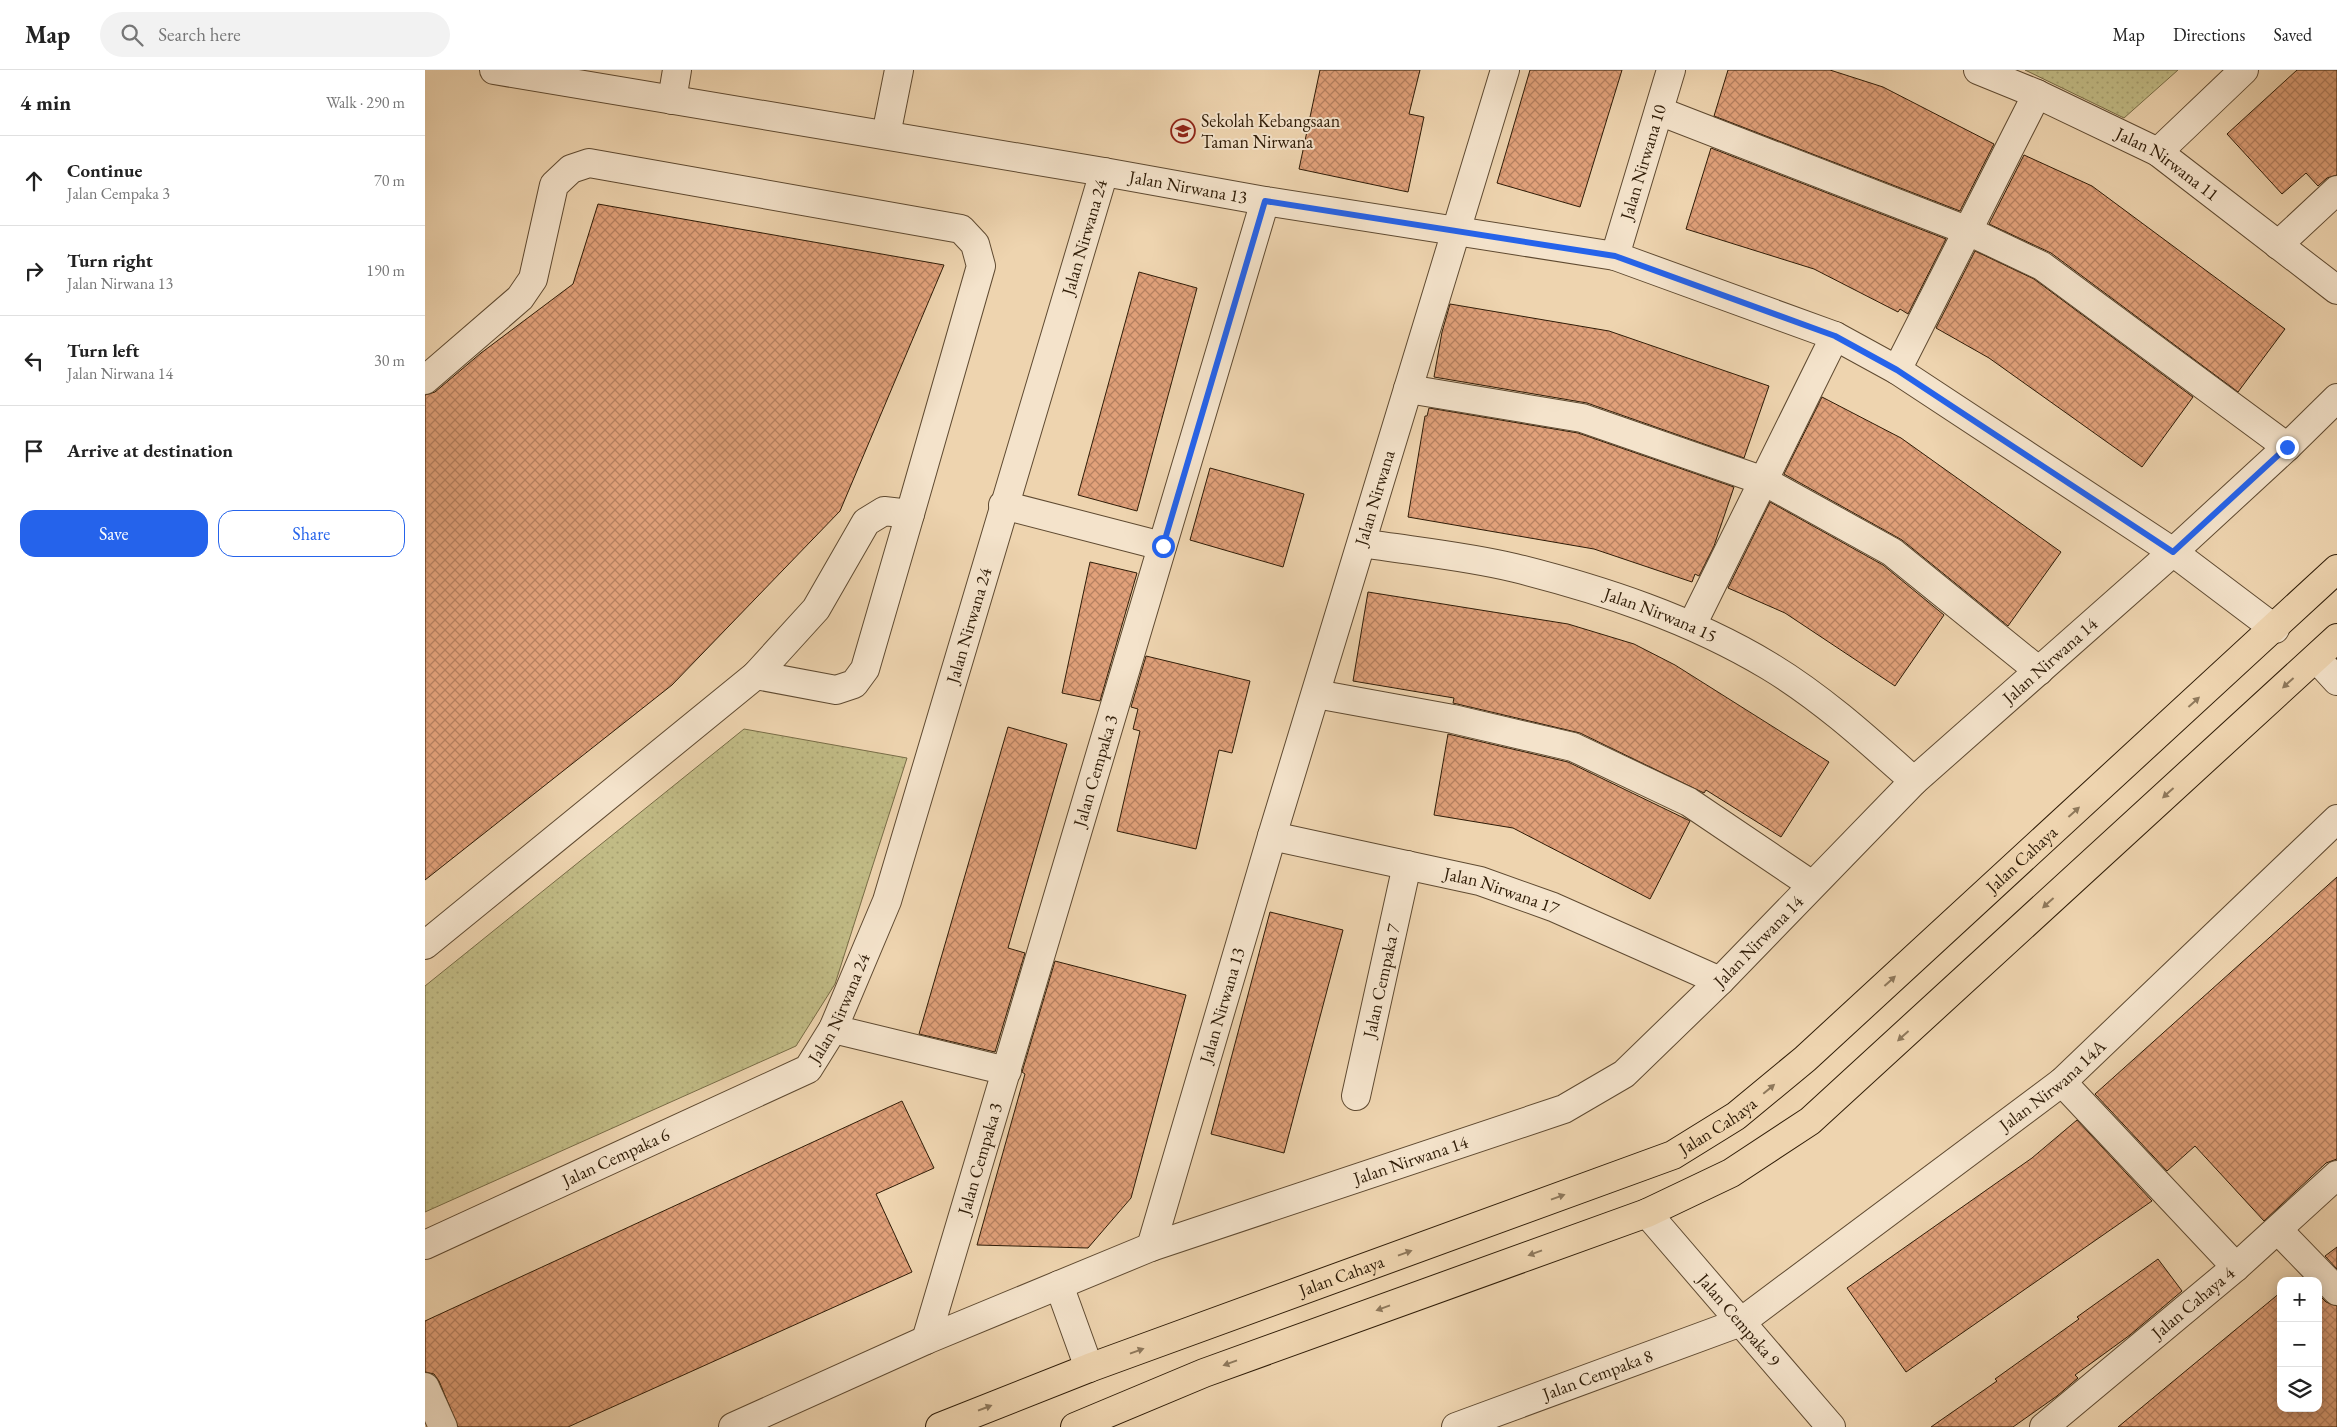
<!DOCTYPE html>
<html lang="en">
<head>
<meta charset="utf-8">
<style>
	body { margin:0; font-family:"EB Garamond",serif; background:#f2f2f2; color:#222 }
	.controls { position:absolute; right:15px; bottom:15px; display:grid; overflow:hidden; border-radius:10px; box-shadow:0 2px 12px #0003 }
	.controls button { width:45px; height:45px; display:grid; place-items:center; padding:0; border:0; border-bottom:1px solid #e0e0e0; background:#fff; color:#222; font:25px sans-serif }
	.stop { position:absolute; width:15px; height:15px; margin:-11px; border:4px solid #2563eb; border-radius:50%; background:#fff }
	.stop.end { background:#2563eb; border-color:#fff; box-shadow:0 1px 5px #0008 }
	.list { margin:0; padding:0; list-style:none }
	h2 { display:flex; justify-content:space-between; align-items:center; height:65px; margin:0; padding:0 20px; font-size:21px }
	h2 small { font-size:16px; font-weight:400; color:#767676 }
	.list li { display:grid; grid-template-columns:32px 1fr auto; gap:15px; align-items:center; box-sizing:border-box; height:90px; padding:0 20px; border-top:1px solid #e0e0e0 }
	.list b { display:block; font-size:19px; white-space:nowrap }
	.list p { margin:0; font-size:16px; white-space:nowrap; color:#767676 }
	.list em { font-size:16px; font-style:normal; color:#767676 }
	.actions { display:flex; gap:10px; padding:15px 20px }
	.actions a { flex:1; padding:11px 0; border:1px solid #2563eb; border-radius:15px; text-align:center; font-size:18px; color:#2563eb }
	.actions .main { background:#2563eb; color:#fff }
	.icon { flex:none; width:28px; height:28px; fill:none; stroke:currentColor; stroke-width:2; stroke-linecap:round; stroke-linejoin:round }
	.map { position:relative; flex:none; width:1912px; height:1357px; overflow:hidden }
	header { display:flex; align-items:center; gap:30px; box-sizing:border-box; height:70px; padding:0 25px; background:#fff; border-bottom:1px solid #e0e0e0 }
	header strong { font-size:24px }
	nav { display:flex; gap:28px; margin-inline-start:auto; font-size:18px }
	.search { width:350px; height:45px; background:#f2f2f2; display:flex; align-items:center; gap:12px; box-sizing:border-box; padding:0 18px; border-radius:28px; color:#767676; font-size:19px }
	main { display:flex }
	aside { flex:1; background:#fff }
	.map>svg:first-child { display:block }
	.grass { fill:url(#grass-dots); stroke:#786c46 }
	.building { fill:url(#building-cross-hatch); stroke:#2f1c07 }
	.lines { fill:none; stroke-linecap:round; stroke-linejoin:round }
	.minor-casing { stroke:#5f4a31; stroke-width:30 }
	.major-casing { stroke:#2f1c07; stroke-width:30 }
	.minor { stroke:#f4e3cb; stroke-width:28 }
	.major { stroke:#eed4af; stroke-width:28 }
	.oneway { fill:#8e785b }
	.route { stroke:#2563eb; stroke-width:6 }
	.labels { text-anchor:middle; stroke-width:4; stroke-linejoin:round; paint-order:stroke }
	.poi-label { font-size:18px; fill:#2f1c07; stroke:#f4e3cb; text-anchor:start }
	.street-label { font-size:18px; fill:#2f1c07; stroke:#f4e3cb }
</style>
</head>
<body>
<header>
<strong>Map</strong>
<div class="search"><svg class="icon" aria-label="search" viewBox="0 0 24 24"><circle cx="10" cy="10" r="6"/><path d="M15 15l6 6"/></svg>Search here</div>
<nav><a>Map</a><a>Directions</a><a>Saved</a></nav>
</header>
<main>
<aside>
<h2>4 min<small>Walk · 290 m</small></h2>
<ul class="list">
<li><svg class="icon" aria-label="ahead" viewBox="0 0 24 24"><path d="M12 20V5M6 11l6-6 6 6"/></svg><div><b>Continue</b><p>Jalan Cempaka 3</p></div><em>70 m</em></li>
<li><svg class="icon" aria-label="right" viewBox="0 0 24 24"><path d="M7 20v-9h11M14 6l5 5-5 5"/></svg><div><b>Turn right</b><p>Jalan Nirwana 13</p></div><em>190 m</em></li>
<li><svg class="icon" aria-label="left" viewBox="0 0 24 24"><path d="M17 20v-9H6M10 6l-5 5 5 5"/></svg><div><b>Turn left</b><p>Jalan Nirwana 14</p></div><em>30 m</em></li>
<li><svg class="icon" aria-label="arrive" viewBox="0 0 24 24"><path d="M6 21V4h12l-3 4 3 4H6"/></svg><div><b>Arrive at destination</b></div></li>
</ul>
<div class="actions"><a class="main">Save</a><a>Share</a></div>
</aside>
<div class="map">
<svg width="1912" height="1357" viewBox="0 0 1912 1357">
	<defs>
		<pattern id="grass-dots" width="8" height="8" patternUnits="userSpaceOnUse" patternTransform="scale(1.25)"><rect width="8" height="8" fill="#c1bb85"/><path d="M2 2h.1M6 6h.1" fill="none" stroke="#a6a071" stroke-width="1.8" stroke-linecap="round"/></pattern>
		<pattern id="building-cross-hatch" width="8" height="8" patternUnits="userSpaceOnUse" patternTransform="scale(1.25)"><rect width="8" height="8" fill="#e1a17a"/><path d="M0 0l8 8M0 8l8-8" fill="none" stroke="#b78262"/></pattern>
	</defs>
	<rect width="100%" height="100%" fill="#eed4af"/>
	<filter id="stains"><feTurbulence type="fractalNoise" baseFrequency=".004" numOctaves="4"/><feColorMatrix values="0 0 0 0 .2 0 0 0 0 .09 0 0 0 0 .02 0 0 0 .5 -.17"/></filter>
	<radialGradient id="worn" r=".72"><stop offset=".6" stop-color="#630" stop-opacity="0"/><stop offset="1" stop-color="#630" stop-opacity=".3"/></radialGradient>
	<g class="grass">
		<path d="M 1600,0 L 1753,0 L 1699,48 Z"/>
		<path d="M 319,659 L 482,688 L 410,914 L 371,976 L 0,1142 L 0,916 Z"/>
	</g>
	<g class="building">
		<path d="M 895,0 L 995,0 L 984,44 L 999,47 L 983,122 L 874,99 Z"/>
		<path d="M 1105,0 L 1197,0 L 1155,137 L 1072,113 Z"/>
		<path d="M 1303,0 L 1405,0 L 1458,17 L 1569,74 L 1535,141 L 1289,46 Z"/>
		<path d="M 1872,0 L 1912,0 L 1912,105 L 1902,108 L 1893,116 L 1881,103 L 1857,124 L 1802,64 Z"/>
		<path d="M 1286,78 L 1521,169 L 1483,244 L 1475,239 L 1473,242 L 1389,199 L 1261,159 Z"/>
		<path d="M 1599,85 L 1667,116 L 1860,259 L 1813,322 L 1626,183 L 1564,154 Z"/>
		<path d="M 173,134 L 519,195 L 415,441 L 247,615 L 0,810 L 0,325 L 10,322 L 56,283 L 148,214 Z"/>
		<path d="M 1550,181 L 1609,209 L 1768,327 L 1717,397 L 1564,288 L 1511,258 Z"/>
		<path d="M 714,202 L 772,218 L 712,441 L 653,425 Z"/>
		<path d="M 1025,234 L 1184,261 L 1344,316 L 1319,388 L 1162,333 L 1009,307 L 1017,262 Z"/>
		<path d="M 1397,327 L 1476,368 L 1636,482 L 1583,556 L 1477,470 L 1359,404 Z"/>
		<path d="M 1004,338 L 1153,363 L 1309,417 L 1289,476 L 1274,506 L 1270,504 L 1267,512 L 1169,479 L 983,447 L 1000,346 L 1002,346 Z"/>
		<path d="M 785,398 L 879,424 L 858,497 L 765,470 Z"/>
		<path d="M 1345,432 L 1458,495 L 1519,545 L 1470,616 L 1360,543 L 1303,518 Z"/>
		<path d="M 665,492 L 712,503 L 675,631 L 637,623 Z"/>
		<path d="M 943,522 L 1143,554 L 1209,574 L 1250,595 L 1404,692 L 1356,767 L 1281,720 L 1279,723 L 1155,663 L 1028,633 L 1029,628 L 928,611 Z"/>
		<path d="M 721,586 L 825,611 L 807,683 L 794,680 L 771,779 L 692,761 L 715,661 L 708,659 L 713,639 L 706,637 Z"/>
		<path d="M 583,657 L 642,674 L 583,878 L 600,883 L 570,982 L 494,964 Z"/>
		<path d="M 1023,664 L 1143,692 L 1265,751 L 1225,829 L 1088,758 L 1009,745 Z"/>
		<path d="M 1912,807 L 1912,1089 L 1901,1093 L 1839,1151 L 1770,1076 L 1742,1101 L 1670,1024 Z"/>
		<path d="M 845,842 L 918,860 L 859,1083 L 786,1064 Z"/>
		<path d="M 630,891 L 761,925 L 706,1128 L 663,1178 L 552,1175 L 600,1004 L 597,1002 Z"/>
		<path d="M 477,1031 L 509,1098 L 451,1124 L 487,1202 L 143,1357 L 33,1357 L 14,1311 L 9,1304 L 0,1302 L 0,1251 Z"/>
		<path d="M 1652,1050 L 1727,1131 L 1481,1302 L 1422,1218 L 1607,1088 Z"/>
		<path d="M 1912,1177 L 1912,1199 L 1900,1186 Z"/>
		<path d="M 1733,1189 L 1757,1221 L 1705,1265 L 1650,1305 L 1653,1308 L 1632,1326 L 1588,1357 L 1506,1357 L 1572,1311 L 1570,1309 L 1654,1249 L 1652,1247 Z"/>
		<path d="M 1856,1222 L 1856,1338 L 1893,1338 L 1893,1224 L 1901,1232 L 1912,1236 L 1912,1357 L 1693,1357 Z"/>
	</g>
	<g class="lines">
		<g class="minor-casing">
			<g id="minor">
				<path id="s1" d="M 69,0 L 679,102 L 840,131 L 1190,186 L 1410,266 L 1472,300 L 1748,482 L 1850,559"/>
				<path id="s2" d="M 1553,0 L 1612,24 L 1733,82 L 1912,220"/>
				<path d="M 247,30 L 252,0"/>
				<path d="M 1234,41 L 1541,160 L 1617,196 L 1862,377"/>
				<path d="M 461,65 L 474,0"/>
				<path d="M 1733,82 L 1819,0"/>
				<path d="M 1853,175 L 1912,120"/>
				<path id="s3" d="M 1190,186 L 1246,0"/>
				<path d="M 1472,300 L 1612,24"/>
				<path d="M 0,310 L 95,228 L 108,209 L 129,115 L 146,99 L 164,93 L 536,159 L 550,174 L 556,196 L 485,444 L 459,441 L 441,452 L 391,539 L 331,605 L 0,875"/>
				<path d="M 983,319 L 1157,348 L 1339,411 L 1467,482 L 1614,601"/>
				<path d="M 578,435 L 737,476"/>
				<path id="s4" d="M 937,473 C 987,481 1041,486 1090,498 C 1178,520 1266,549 1344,596 C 1397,628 1443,670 1489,711"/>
				<path d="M 1267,555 L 1410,266"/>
				<path d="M 1891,588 L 1912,611"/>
				<path d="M 331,605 L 411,620 L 429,614 L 440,599 L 485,444"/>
				<path d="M 891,624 L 1028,649 L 1148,677 L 1264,732 L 1387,815"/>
				<path id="s5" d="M 847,766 L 1055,811 L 1128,837 L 1295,911"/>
				<path d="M 408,959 L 582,1001"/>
				<path d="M 1637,1012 L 1811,1197"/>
				<path id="s6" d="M 931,1026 L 982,795"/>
				<path id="s7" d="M 1222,1143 L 1406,1357"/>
				<path d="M 1853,1160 L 1912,1221"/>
				<path id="s8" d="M 0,1175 L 383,999 L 408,959 L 462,831 L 679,102"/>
				<path id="s9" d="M 726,1177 L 847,766 L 1080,0"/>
				<path d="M 634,1215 L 664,1298"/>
				<path id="s10" d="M 501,1270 L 840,131"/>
				<path d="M 0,1317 L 18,1357"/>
				<path id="s11" d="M 308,1357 L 501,1270 L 726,1177 L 1139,1039 L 1199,1004 L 1295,911 L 1489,711 L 1748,482 L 1862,377 L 1912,328"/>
				<path id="s12" d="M 1031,1357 L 1316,1252 L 1637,1012 L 1912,749"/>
				<path id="s13" d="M 1619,1357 L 1811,1197 L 1912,1105"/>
			</g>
		</g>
		<g class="major-casing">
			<g id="major">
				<path id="s14" d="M 515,1357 L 664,1298 L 1248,1085 L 1311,1046 L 1380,989 L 1912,499"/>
				<path d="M 650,1357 L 779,1303 L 1222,1143 L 1306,1103 L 1385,1051 L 1912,568"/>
			</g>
		</g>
		<use href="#minor" class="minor"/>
		<use href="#major" class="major"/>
	</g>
	<defs><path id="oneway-solid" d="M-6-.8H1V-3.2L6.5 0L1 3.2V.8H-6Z" transform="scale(1.25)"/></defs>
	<g class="oneway">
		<use href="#oneway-solid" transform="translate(1863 613) rotate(138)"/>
		<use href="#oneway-solid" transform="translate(1769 632) rotate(-42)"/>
		<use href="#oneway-solid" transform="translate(1743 723) rotate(138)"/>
		<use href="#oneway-solid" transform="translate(1649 742) rotate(-42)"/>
		<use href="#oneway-solid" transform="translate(1623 833) rotate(138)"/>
		<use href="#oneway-solid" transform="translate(1465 911) rotate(-42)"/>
		<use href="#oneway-solid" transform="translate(1478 966) rotate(138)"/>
		<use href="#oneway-solid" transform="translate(1344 1019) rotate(-40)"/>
		<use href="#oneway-solid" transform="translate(1133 1127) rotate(-20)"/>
		<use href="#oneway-solid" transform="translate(980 1183) rotate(-20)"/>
		<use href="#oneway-solid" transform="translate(1110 1183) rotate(160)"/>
		<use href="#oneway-solid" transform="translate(958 1238) rotate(160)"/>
		<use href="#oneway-solid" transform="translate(712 1281) rotate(-20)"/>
		<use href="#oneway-solid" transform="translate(805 1293) rotate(160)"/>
		<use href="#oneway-solid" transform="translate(560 1338) rotate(-21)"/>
	</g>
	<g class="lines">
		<path class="route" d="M 738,476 L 840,131 L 1190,186 L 1410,266 L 1472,300 L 1748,482 L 1862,377"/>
	</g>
	<defs>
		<g id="school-ring" transform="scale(1.25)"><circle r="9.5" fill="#f4e3cb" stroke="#8f2418" stroke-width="1.5"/><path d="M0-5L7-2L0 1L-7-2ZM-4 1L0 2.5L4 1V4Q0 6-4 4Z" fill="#8f2418"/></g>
	</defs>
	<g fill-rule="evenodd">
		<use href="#school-ring" x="758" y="61"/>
	</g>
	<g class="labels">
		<g class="poi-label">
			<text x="776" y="57">Sekolah Kebangsaan<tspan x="776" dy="21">Taman Nirwana</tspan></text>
		</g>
		<g class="street-label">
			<text dy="6" stroke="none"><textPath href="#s3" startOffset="98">Jalan Nirwana 10</textPath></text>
			<text dy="6" stroke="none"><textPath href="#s2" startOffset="212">Jalan Nirwana 11</textPath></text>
			<text dy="6" stroke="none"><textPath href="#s1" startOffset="704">Jalan Nirwana 13</textPath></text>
			<text dy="6" stroke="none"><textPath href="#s8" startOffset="1300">Jalan Nirwana 24</textPath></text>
			<text dy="6" stroke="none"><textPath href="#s9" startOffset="782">Jalan Nirwana</textPath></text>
			<text dy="6" stroke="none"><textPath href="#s4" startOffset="308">Jalan Nirwana 15</textPath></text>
			<text dy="6" stroke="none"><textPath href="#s8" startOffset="895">Jalan Nirwana 24</textPath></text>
			<text dy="6" stroke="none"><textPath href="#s11" startOffset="1554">Jalan Nirwana 14</textPath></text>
			<text dy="6" stroke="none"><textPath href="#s10" startOffset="594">Jalan Cempaka 3</textPath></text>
			<text dy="6" stroke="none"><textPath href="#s14" startOffset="1240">Jalan Cahaya</textPath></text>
			<text dy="6" stroke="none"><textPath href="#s5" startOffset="236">Jalan Nirwana 17</textPath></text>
			<text dy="6" stroke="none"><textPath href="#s11" startOffset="1149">Jalan Nirwana 14</textPath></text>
			<text dy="6" stroke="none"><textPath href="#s6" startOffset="118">Jalan Cempaka 7</textPath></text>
			<text dy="6" stroke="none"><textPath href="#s9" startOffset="252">Jalan Nirwana 13</textPath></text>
			<text dy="6" stroke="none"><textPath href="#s8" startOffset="490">Jalan Nirwana 24</textPath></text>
			<text dy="6" stroke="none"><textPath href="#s12" startOffset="695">Jalan Nirwana 14A</textPath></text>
			<text dy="6" stroke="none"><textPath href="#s14" startOffset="835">Jalan Cahaya</textPath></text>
			<text dy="6" stroke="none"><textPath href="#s8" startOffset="210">Jalan Cempaka 6</textPath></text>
			<text dy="6" stroke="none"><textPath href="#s10" startOffset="189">Jalan Cempaka 3</textPath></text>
			<text dy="6" stroke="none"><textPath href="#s11" startOffset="729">Jalan Nirwana 14</textPath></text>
			<text dy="6" stroke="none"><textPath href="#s14" startOffset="429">Jalan Cahaya</textPath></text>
			<text dy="6" stroke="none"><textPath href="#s13" startOffset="194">Jalan Cahaya 4</textPath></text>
			<text dy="6" stroke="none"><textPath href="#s7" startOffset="141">Jalan Cempaka 9</textPath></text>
			<text dy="6" stroke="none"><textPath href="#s12" startOffset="151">Jalan Cempaka 8</textPath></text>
		</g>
	</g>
	<rect width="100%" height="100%" filter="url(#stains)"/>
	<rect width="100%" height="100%" fill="url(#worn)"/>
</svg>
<div class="controls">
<button>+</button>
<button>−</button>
<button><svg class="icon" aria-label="layers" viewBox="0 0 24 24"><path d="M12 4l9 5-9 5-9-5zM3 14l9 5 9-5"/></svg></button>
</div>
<div class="stop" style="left:738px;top:476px"></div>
<div class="stop end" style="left:1862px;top:377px"></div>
</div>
</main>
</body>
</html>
